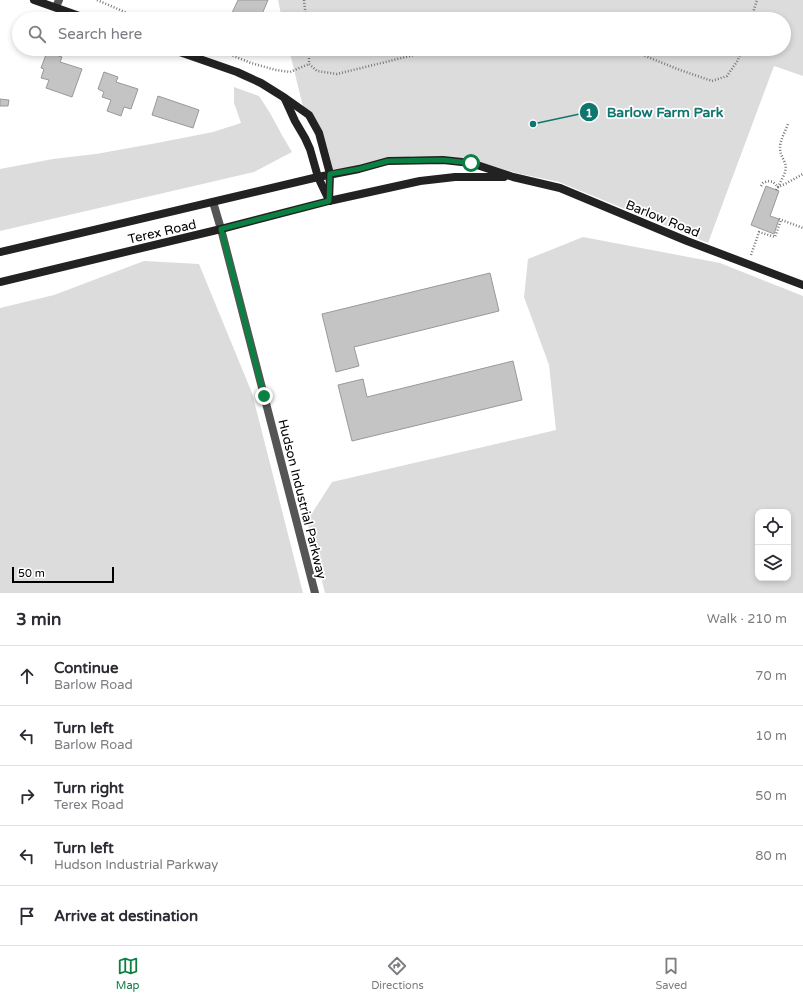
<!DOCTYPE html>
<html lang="en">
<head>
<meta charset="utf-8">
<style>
	body { margin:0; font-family:"Varela Round",sans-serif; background:#f2f2f3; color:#2b2b33 }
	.controls { position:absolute; right:12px; bottom:12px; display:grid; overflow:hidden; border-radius:8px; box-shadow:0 2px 6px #0003 }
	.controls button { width:36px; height:36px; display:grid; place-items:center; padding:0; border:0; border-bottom:1px solid #e1e1e2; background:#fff; color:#2b2b33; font:20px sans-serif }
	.scale { position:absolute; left:12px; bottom:10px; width:102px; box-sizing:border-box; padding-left:4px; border:2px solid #000; border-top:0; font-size:11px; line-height:14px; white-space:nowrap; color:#000; -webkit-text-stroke:3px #fff; paint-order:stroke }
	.stop { position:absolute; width:12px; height:12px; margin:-9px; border:3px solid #0b8043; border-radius:50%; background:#fff }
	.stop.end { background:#0b8043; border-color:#fff; box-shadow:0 1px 4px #0008 }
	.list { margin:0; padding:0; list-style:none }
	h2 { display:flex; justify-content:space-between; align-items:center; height:52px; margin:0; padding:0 16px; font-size:17px }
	h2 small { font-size:13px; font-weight:400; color:#7c7c81 }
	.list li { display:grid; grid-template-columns:26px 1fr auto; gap:12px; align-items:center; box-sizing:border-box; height:60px; padding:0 16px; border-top:1px solid #e1e1e2 }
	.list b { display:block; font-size:15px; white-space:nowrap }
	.list p { margin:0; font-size:13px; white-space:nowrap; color:#7c7c81 }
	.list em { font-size:13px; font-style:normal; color:#7c7c81 }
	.icon { flex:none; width:22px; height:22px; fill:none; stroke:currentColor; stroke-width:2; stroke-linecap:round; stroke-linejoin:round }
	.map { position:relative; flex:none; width:803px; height:593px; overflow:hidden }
	.search { position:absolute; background:#fff; box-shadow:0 2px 6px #0003; left:12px; right:12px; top:12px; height:44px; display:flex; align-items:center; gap:10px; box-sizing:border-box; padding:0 14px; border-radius:22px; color:#7c7c81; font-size:15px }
	.sheet { height:352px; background:#fff }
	nav { display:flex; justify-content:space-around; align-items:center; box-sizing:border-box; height:56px; border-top:1px solid #e1e1e2; background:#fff; font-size:11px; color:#7c7c81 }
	nav a { display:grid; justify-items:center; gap:2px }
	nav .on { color:#0b8043 }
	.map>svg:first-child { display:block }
	.green { fill:#dcdcdc; fill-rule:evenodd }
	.building { fill:#c4c4c4; stroke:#999 }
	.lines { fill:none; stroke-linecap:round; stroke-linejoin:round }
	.path { stroke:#777; stroke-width:2.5; stroke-dasharray:1 2; stroke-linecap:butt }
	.street { stroke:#555; stroke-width:8 }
	.secondary { stroke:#222; stroke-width:8 }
	.route { stroke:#0b8043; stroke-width:5 }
	.labels { text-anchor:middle; stroke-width:3.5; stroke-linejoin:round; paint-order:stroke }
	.street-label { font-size:13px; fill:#000; stroke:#fff }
	.leader { fill:none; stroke:#0f766e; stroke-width:1.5 }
	.callout-dot { fill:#0f766e; stroke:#fff; stroke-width:1.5 }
	.mark-label { font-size:12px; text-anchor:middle; font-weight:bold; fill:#fff }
	.callout-label { font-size:14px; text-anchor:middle; font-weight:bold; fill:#0f766e; stroke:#fff; stroke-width:3.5; stroke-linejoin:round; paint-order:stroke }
</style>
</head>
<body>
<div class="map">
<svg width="803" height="593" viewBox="0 0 803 593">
	<rect width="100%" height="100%" fill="#fff"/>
	<g class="green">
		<path d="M 278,0 L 803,0 L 803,76 L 774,66 L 708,243 L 559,182 L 516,173 L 469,159 L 412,156 L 330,174 L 319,133 L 304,111 L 289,49 L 784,49 L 784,19 L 282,19 Z"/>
		<path d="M 234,87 L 259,96 L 270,113 L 283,137 L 292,152 L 254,172 L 0,231 L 0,169 L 53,159 L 96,154 L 157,143 L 213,132 L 241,123 L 234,103 Z"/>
		<path d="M 583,237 L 720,263 L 803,296 L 803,593 L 325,593 L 307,521 L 332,482 L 556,430 L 549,365 L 524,297 L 528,259 ZM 758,512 L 788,512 L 788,578 L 758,578 Z"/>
		<path d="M 144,261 L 199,264 L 252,393 L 303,593 L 0,593 L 0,308 L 54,295 Z"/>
	</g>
	<g class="building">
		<path d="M 238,0 L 268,0 L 260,19 L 246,19 L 232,13 Z"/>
		<path d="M 47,52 L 62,57 L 60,62 L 82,69 L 72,97 L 46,88 L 49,80 L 41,78 L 44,69 L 41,68 Z"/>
		<path d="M 104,72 L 118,77 L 116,82 L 138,89 L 131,109 L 124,107 L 121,116 L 107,111 L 111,100 L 102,97 L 104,92 L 98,89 Z"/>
		<path d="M 158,96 L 199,110 L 193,128 L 152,115 Z"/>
		<path d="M 0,99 L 9,100 L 8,106 L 0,106 Z"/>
		<path d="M 766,186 L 779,191 L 770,216 L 779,219 L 774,234 L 751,225 Z"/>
		<path d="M 490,273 L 499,311 L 354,347 L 359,366 L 336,372 L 322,314 Z"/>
		<path d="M 513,361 L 522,400 L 352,441 L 338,385 L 363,379 L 367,397 Z"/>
	</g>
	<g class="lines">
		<g class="path">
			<path d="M 97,0 L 141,19"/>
			<path d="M 304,0 L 306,19"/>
			<path d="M 751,19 L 757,0"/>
			<path d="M 216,49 L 251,63 L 276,70 L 290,72 L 309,64"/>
			<path d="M 309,49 L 309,64 L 317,71 L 337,74 L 438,49"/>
			<path d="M 628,49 L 680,70 L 712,81 L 727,76 L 738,60 L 742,49"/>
			<path d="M 761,186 L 763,183 L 768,181 L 773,182 L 778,187 C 781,180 788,171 785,163 C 783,158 780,154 780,148 C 780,140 785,132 788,124"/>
			<path d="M 776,190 L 778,187 L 785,184 L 803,174"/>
			<path d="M 779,219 L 803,228"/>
			<path d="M 751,255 L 759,232 L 775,237 L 781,220"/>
		</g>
		<g class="street">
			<path d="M 56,7 L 59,0"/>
			<path d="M 213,202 L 221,229 L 315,593"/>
		</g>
		<g class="secondary">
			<path d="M 34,0 L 88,19"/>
			<path d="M 171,49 L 237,72 L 261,83 L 285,98 L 309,115 L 319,133 L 330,174 L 329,201"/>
			<path d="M 285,99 L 295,121 L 305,138 L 310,149 L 318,177 L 329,200"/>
			<path d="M 0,252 L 318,177 L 359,169 L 388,161 L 443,160 L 471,163 L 513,177 L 560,188 L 687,241 L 803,285"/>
			<path d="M 0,282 L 221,229 L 329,201 L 420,181 L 455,177 L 504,177"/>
		</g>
	</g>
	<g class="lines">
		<path class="route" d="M 264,396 L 221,229 L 329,201 L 330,174 L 359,169 L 388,161 L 443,160 L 471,163"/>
	</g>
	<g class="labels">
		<g class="street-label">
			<text transform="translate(663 218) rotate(22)" y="5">Barlow Road</text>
			<text transform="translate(162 231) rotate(-13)" y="5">Terex Road</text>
			<text transform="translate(303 499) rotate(76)" y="5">Hudson Industrial Parkway</text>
		</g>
	</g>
	<path class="leader" d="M533 124L589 112"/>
	<g class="callout-dot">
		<circle cx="533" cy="124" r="4"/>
		<circle cx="589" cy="112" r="10"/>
	</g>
	<g class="mark-label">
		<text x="589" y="117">1</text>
	</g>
	<g class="callout-label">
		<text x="665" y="117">Barlow Farm Park</text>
	</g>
</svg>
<div class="controls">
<button><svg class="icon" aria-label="locate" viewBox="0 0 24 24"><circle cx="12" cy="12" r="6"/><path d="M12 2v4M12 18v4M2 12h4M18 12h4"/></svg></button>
<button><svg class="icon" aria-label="layers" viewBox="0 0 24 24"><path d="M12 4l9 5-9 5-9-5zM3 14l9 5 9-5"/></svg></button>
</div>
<div class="scale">50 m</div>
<div class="stop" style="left:471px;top:163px"></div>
<div class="stop end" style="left:264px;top:396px"></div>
<div class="search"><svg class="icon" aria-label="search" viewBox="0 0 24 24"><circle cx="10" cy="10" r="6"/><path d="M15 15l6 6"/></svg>Search here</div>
</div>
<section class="sheet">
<h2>3 min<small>Walk · 210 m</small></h2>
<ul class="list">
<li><svg class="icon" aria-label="ahead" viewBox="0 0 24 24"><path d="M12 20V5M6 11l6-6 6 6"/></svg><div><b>Continue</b><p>Barlow Road</p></div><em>70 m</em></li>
<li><svg class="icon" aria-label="left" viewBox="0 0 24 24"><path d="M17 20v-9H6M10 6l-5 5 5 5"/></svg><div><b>Turn left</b><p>Barlow Road</p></div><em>10 m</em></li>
<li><svg class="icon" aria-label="right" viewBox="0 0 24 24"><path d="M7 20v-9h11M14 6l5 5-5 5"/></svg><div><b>Turn right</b><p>Terex Road</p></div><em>50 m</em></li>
<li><svg class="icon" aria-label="left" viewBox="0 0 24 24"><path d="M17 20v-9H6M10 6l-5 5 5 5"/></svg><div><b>Turn left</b><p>Hudson Industrial Parkway</p></div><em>80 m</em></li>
<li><svg class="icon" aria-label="arrive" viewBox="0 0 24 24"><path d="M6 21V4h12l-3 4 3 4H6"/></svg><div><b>Arrive at destination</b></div></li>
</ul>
</section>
<nav>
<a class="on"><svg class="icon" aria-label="map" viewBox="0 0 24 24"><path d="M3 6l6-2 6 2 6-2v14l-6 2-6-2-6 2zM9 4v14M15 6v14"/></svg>Map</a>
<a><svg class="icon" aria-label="directions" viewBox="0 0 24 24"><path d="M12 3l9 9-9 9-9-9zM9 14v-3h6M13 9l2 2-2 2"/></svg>Directions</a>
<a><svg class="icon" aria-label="saved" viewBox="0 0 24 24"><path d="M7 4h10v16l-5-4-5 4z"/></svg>Saved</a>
</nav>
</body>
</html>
